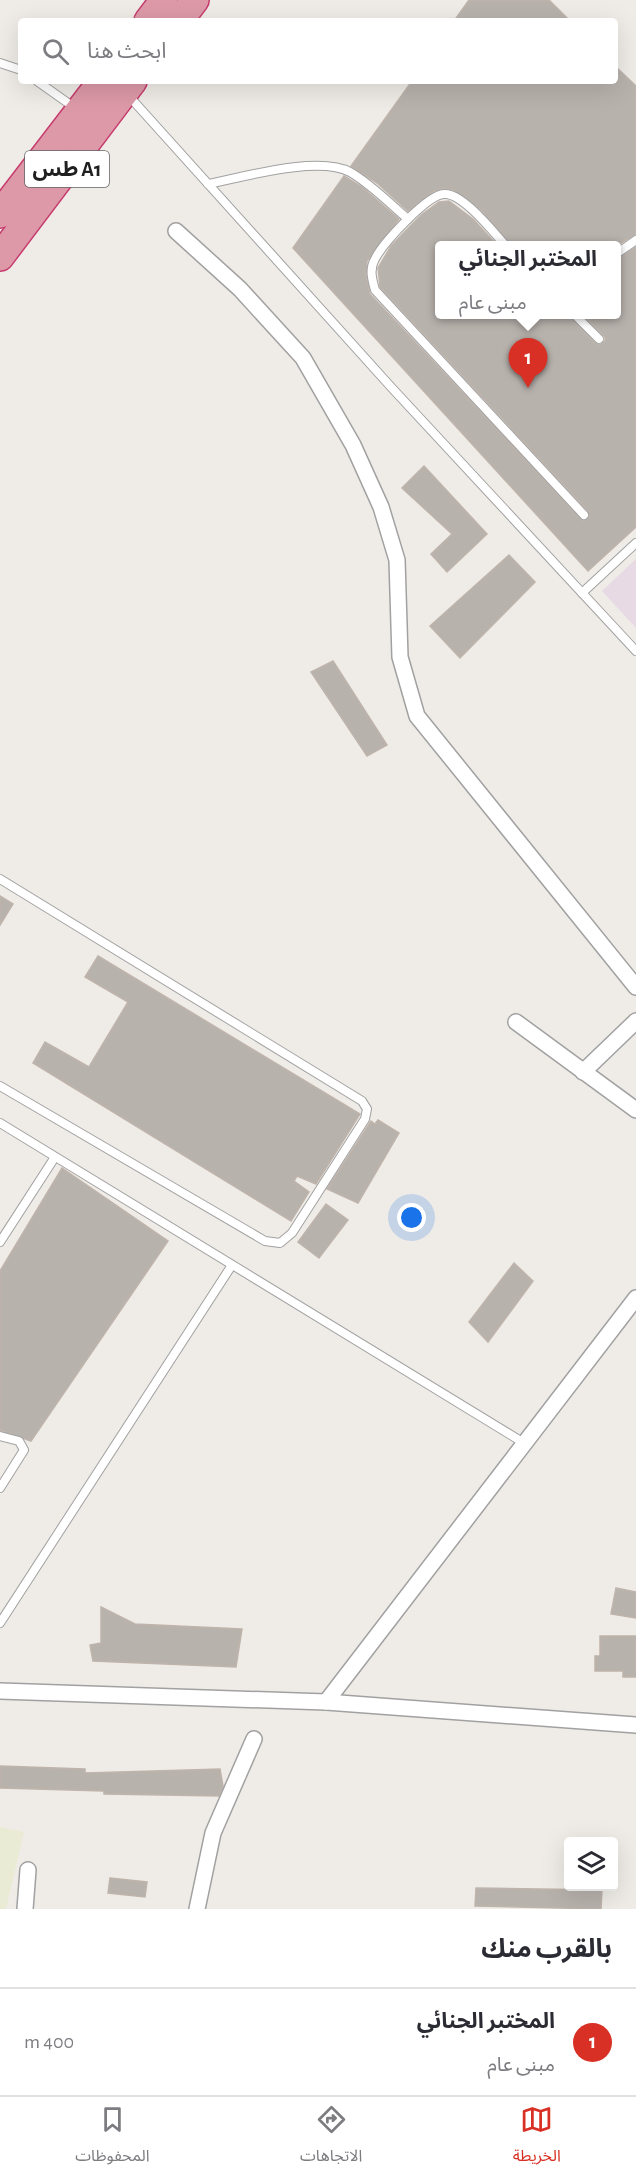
<!DOCTYPE html>
<html lang="ar">
<head>
<meta charset="utf-8">
<style>
	body { margin:0; font-family:"Alegreya Sans","Noto Sans Arabic",sans-serif; background:#f2f2f3; color:#2b2b33; direction:rtl }
	.controls { position:absolute; right:18px; bottom:18px; display:grid; overflow:hidden; border-radius:6px; box-shadow:0 6px 24px #0002 }
	.controls button { width:54px; height:54px; display:grid; place-items:center; padding:0; border:0; border-bottom:2px solid #e1e1e2; background:#fff; color:#2b2b33; font:30px sans-serif }
	.you { position:absolute; left:412px; top:1218px; width:21px; height:21px; margin:-15px; border:4px solid #fff; border-radius:50%; background:#1a73e8; box-shadow:0 0 0 9px #1a73e833 }
	.badge { display:grid; place-items:center; width:39px; height:39px; border-radius:50%; background:#d93025; color:#fff; font-size:20px; font-weight:700 }
	.pin { position:absolute; translate:-50% -50px; filter:drop-shadow(0 2px 3px #0008) }
	.pin::after { content:''; position:absolute; top:32px; width:21px; height:18px; background:inherit; clip-path:polygon(0 0,100% 0,50% 100%) }
	.popup { position:absolute; left:435px; top:241px; width:186px; height:78px; box-sizing:border-box; display:grid; place-content:center; border-radius:6px; background:#fff; filter:drop-shadow(0 2px 4px #0005); font-size:20px; white-space:nowrap; color:#7c7c81 }
	.popup b { font-size:22px; color:#2b2b33 }
	.popup::after { content:''; position:absolute; left:50%; top:100%; margin-left:-12px; border:12px solid transparent; border-top-color:#fff }
	.list { margin:0; padding:0; list-style:none }
	h2 { display:flex; justify-content:space-between; align-items:center; height:78px; margin:0; padding:0 24px; font-size:26px }
	h2 small { font-size:20px; font-weight:400; color:#7c7c81 }
	.list li { display:grid; grid-template-columns:39px 1fr auto; gap:18px; align-items:center; box-sizing:border-box; height:108px; padding:0 24px; border-top:2px solid #e1e1e2 }
	.list b { display:block; font-size:22px; white-space:nowrap }
	.list p { margin:0; font-size:20px; white-space:nowrap; color:#7c7c81 }
	.list em { font-size:20px; font-style:normal; color:#7c7c81 }
	.icon { flex:none; width:33px; height:33px; fill:none; stroke:currentColor; stroke-width:2; stroke-linecap:round; stroke-linejoin:round }
	.map { position:relative; flex:none; width:636px; height:1909px; overflow:hidden; direction:ltr }
	.search { position:absolute; background:#fff; box-shadow:0 6px 24px #0002; left:18px; right:18px; top:18px; height:66px; display:flex; align-items:center; gap:15px; box-sizing:border-box; padding:0 21px; border-radius:6px; color:#7c7c81; font-size:22px }
	.sheet { height:186px; background:#fff }
	nav { display:flex; justify-content:space-around; align-items:center; box-sizing:border-box; height:84px; border-top:2px solid #e1e1e2; background:#fff; font-size:16px; color:#7c7c81 }
	nav a { display:grid; justify-items:center; gap:3px }
	nav .on { color:#d93025 }
	.map>svg:first-child { display:block }
	.industrial { fill:#e7dae5 }
	.farmland { fill:#eaebd5 }
	.building { fill:#b8b2ad; stroke:#bfb4ab; stroke-width:1.5 }
	.lines { fill:none; stroke-linecap:round; stroke-linejoin:round }
	.lane-casing { stroke:#a1a1a1; stroke-width:10 }
	.street-casing { stroke:#a1a1a1; stroke-width:18 }
	.highway-casing { stroke:#c63b6e; stroke-width:30 }
	.lane { stroke:#fff; stroke-width:8 }
	.street { stroke:#fff; stroke-width:15 }
	.highway { stroke:#dd99a7; stroke-width:27 }
	.labels { text-anchor:middle; stroke-width:5; stroke-linejoin:round; paint-order:stroke }
	.shield { fill:#fff; stroke:#636363; stroke-width:1.5 }
	.shield-label { font-size:21px; font-weight:bold; fill:#202020 }
</style>
</head>
<body>
<div class="map">
<svg width="636" height="1909" viewBox="0 0 636 1909">
	<rect width="100%" height="100%" fill="#efece7"/>
	<path class="industrial" d="M 636,559 L 636,628 L 602,591 Z"/>
	<path class="farmland" d="M 0,1827 L 24,1832 L 6,1909 L 0,1909 Z"/>
	<g class="building">
		<path d="M 469,0 L 549,0 L 570,21 L 454,21 Z"/>
		<path d="M 615,66 L 636,86 L 636,234 L 616,246 L 512,246 L 481,210 L 454,190 L 444,188 L 434,191 L 408,211 L 377,183 L 351,166 L 412,81 L 615,81 Z"/>
		<path d="M 344,176 L 362,187 L 399,219 L 367,261 L 366,275 L 370,294 L 583,521 L 589,517 L 588,511 L 380,287 L 378,268 L 391,246 L 421,215 L 439,202 L 449,201 L 473,219 L 498,246 L 440,246 L 440,315 L 568,315 L 595,343 L 600,345 L 605,341 L 605,337 L 583,315 L 616,315 L 616,260 L 636,247 L 636,527 L 588,571 L 293,248 Z"/>
		<path d="M 424,466 L 487,534 L 447,572 L 431,554 L 452,534 L 402,488 Z"/>
		<path d="M 509,555 L 535,582 L 460,658 L 430,626 Z"/>
		<path d="M 333,661 L 387,745 L 367,756 L 311,672 Z"/>
		<path d="M 0,896 L 13,904 L 0,925 Z"/>
		<path d="M 98,956 L 360,1114 L 316,1184 L 297,1176 L 294,1181 L 309,1192 L 291,1221 L 33,1063 L 45,1042 L 89,1067 L 128,1002 L 85,977 Z"/>
		<path d="M 378,1120 L 399,1133 L 358,1203 L 327,1189 L 371,1121 L 375,1124 Z"/>
		<path d="M 62,1168 L 168,1241 L 31,1441 L 0,1430 L 0,1271 Z"/>
		<path d="M 326,1204 L 348,1220 L 319,1258 L 298,1242 Z"/>
		<path d="M 514,1263 L 533,1281 L 488,1342 L 469,1322 Z"/>
		<path d="M 616,1588 L 636,1592 L 636,1618 L 611,1614 Z"/>
		<path d="M 101,1607 L 135,1624 L 242,1629 L 236,1667 L 93,1661 L 90,1645 L 101,1643 Z"/>
		<path d="M 600,1636 L 636,1636 L 636,1677 L 623,1677 L 623,1671 L 595,1671 L 595,1656 L 600,1656 Z"/>
		<path d="M 0,1766 L 85,1769 L 85,1773 L 220,1769 L 223,1786 L 219,1796 L 104,1794 L 104,1791 L 0,1788 Z"/>
		<path d="M 110,1878 L 147,1882 L 145,1897 L 108,1893 Z"/>
		<path d="M 476,1888 L 602,1890 L 601,1909 L 475,1906 Z"/>
	</g>
	<g class="lines">
		<g class="lane-casing">
			<g id="lane">
				<path d="M 0,63 L 21,70"/>
				<path d="M 37,81 L 75,108"/>
				<path d="M 128,95 L 391,387 L 636,651"/>
				<path d="M 208,184 C 243,177 319,155 350,172 C 371,184 390,204 408,219"/>
				<path d="M 506,246 C 494,233 462,192 444,194 C 427,195 383,243 375,259 C 369,269 372,279 375,290 L 584,515"/>
				<path d="M 616,254 L 636,240"/>
				<path d="M 574,314 L 599,339"/>
				<path d="M 582,593 L 636,543"/>
				<path d="M 0,879 L 362,1101 L 367,1109 L 365,1119 L 292,1233 L 280,1243 L 265,1241 L 0,1086"/>
				<path d="M 0,1123 L 524,1443"/>
				<path d="M 0,1242 L 55,1157"/>
				<path d="M 0,1436 L 19,1441 L 24,1450 L 0,1488"/>
				<path d="M 0,1623 L 232,1265"/>
			</g>
		</g>
		<g class="street-casing">
			<g id="street">
				<path d="M 176,231 L 240,289 L 303,358 L 353,445 L 381,507 L 397,560 L 400,657 L 417,716 L 636,987"/>
				<path d="M 516,1022 L 636,1110"/>
				<path d="M 583,1072 L 636,1021"/>
				<path d="M 0,1691 L 326,1702 L 636,1725"/>
				<path d="M 326,1702 L 636,1298"/>
				<path d="M 25,1909 L 28,1870"/>
				<path d="M 197,1909 L 213,1833 L 254,1739"/>
			</g>
		</g>
		<g class="highway-casing">
			<g id="highway">
				<path d="M 148,21 L 164,0"/>
				<path d="M 179,21 L 195,0"/>
				<path d="M 0,214 L 102,81"/>
				<path d="M 0,257 L 133,81"/>
			</g>
		</g>
		<use href="#lane" class="lane"/>
		<use href="#street" class="street"/>
		<use href="#highway" class="highway"/>
	</g>
	<g class="labels">
		<rect class="shield" x="25" y="151" width="84" height="36" rx="4.5"/>
		<g class="shield-label">
			<text x="67" y="176">طس A1</text>
		</g>
	</g>
</svg>
<div class="controls">
<button><svg class="icon" aria-label="layers" viewBox="0 0 24 24"><path d="M12 4l9 5-9 5-9-5zM3 14l9 5 9-5"/></svg></button>
</div>
<div class="you"></div>
<div class="pin badge" style="left:528px;top:388px">1</div>
<div class="popup"><b>المختبر الجنائي</b>مبنى عام</div>
<div class="search"><svg class="icon" aria-label="search" viewBox="0 0 24 24"><circle cx="10" cy="10" r="6"/><path d="M15 15l6 6"/></svg>ابحث هنا</div>
</div>
<section class="sheet">
<h2>بالقرب منك<small></small></h2>
<ul class="list">
<li><span class="badge">1</span><div><b>المختبر الجنائي</b><p>مبنى عام</p></div><em>400 m</em></li>
</ul>
</section>
<nav>
<a class="on"><svg class="icon" aria-label="map" viewBox="0 0 24 24"><path d="M3 6l6-2 6 2 6-2v14l-6 2-6-2-6 2zM9 4v14M15 6v14"/></svg>الخريطة</a>
<a><svg class="icon" aria-label="directions" viewBox="0 0 24 24"><path d="M12 3l9 9-9 9-9-9zM9 14v-3h6M13 9l2 2-2 2"/></svg>الاتجاهات</a>
<a><svg class="icon" aria-label="saved" viewBox="0 0 24 24"><path d="M7 4h10v16l-5-4-5 4z"/></svg>المحفوظات</a>
</nav>
</body>
</html>
